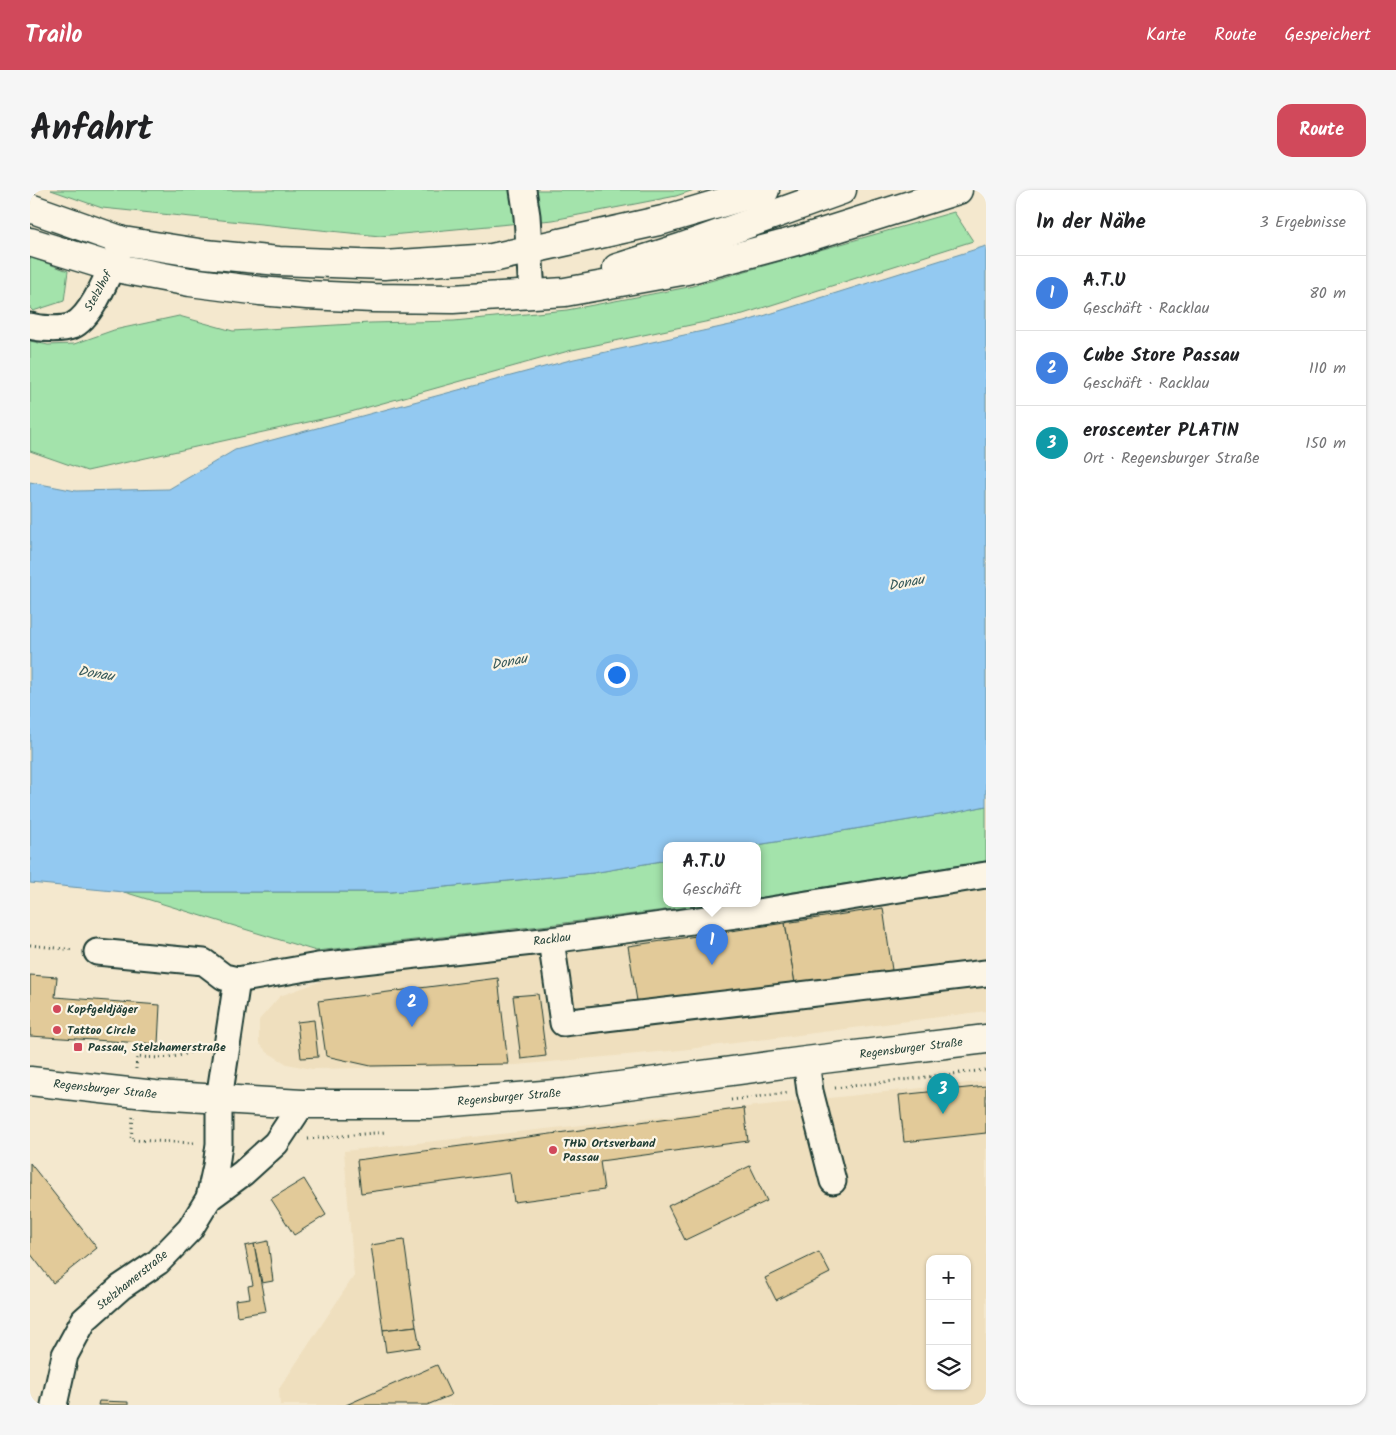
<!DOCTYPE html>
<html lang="de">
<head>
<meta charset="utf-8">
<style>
	body { margin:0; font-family:Kalam,sans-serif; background:#f6f6f6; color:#202124 }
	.controls { position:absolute; right:15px; bottom:15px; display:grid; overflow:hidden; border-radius:10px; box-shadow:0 1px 4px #0004 }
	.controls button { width:45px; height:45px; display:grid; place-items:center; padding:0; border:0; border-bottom:1px solid #e0e0e0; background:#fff; color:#202124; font:25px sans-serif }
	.you { position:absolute; left:586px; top:484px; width:18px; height:18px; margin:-12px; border:4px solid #fff; border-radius:50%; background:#1a73e8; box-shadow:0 0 0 8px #1a73e833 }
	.badge { display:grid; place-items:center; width:32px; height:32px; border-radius:50%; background:#d1495b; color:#fff; font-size:16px; font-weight:700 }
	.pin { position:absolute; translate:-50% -41px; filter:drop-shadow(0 1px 2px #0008) }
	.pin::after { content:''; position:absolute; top:26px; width:18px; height:15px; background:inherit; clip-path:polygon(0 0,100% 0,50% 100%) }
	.popup { position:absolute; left:633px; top:652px; width:98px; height:65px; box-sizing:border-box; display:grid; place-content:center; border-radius:10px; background:#fff; filter:drop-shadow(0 1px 4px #0005); font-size:16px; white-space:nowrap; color:#757577 }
	.popup b { font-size:19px; color:#202124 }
	.popup::after { content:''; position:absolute; left:50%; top:100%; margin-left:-10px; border:10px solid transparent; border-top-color:#fff }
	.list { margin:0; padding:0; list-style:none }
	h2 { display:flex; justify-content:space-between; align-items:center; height:65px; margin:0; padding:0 20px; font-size:21px }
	h2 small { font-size:16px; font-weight:400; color:#757577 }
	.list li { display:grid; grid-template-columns:32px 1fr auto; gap:15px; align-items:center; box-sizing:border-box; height:75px; padding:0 20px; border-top:1px solid #e0e0e0 }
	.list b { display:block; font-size:19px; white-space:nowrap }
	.list p { margin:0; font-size:16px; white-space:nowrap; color:#757577 }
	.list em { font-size:16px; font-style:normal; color:#757577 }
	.icon { flex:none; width:28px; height:28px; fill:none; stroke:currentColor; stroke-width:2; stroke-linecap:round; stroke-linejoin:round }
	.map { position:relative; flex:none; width:956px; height:1215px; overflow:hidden; border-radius:15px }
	header { display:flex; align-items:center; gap:30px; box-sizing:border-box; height:70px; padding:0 25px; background:#d1495b; color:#fff }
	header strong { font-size:24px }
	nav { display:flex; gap:28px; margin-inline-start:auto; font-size:18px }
	.intro { display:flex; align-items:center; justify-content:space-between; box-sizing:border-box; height:120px; padding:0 30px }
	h1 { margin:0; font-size:35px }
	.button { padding:12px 22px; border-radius:15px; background:#d1495b; color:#fff; font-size:18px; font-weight:700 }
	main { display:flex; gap:30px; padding:0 30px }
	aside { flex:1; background:#fff; border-radius:15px; box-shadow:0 1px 4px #0004 }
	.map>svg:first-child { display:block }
	.built { fill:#efdfbe; fill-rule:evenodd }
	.green { fill:#a3e3ab; stroke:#619070 }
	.water { fill:#93c9f1; stroke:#6591a5 }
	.building { fill:#e2ca99; stroke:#1f3d34 }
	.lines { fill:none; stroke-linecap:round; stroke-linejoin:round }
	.minor-casing { stroke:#1f3d34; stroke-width:29 }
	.major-casing { stroke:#1f3d34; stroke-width:31 }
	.path { stroke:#1f3d34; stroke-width:3; stroke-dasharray:1 4; stroke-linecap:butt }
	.minor { stroke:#fcf5e5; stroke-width:25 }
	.major { stroke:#fcf5e5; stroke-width:28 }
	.poi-dot { fill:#d1495b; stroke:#fcf5e5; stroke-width:2 }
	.labels { text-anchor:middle; stroke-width:4.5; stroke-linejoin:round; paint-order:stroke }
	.street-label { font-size:12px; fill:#1f3d34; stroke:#fcf5e5 }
	.poi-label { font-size:12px; font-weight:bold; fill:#1f3d34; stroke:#fcf5e5; text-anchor:start }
	.water-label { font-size:14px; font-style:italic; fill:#36595a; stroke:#fcf5e5 }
</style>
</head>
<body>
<header>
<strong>Trailo</strong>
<nav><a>Karte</a><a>Route</a><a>Gespeichert</a></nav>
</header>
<div class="intro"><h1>Anfahrt</h1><a class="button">Route</a></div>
<main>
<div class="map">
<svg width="956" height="1215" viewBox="0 0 956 1215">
	<rect width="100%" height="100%" fill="#f4e8ce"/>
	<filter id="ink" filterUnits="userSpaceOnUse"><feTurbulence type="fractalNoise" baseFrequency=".02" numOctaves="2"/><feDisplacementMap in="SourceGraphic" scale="10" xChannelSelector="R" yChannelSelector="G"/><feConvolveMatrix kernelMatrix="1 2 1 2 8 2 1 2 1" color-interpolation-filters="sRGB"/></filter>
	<g filter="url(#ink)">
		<g class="built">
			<path d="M 956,697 L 956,821 L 651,860 L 486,875 L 282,879 L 257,874 L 237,862 L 229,853 L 229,830 L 250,806 L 297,789 L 504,758 Z"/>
			<path d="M 956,891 L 956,1215 L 250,1215 L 249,1199 L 324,1086 L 314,961 ZM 900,1069 L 937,1069 L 937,1196 L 900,1196 Z"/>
		</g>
		<g class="green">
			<path d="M 21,0 L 664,0 L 646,6 L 523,30 L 350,46 L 72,18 Z"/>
			<path d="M 924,22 L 943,51 L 713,124 L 542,160 L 310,225 L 57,281 L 0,261 L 0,151 L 18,155 L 44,154 L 84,140 L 149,126 L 203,141 L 340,133 L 424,131 L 537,120 L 659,97 Z"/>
			<path d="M 0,67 L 38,81 L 34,111 L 3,121 L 0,118 Z"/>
			<path d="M 956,616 L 956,671 L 727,708 L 727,656 L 721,656 L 928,622 Z"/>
			<path d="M 637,670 L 637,714 L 681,714 L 519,735 L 286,761 L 94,702 L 361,702 L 563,683 Z"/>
		</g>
		<path class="water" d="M 956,56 L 956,616 L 928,622 L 721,656 L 637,656 L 637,670 L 563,683 L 361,702 L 94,702 L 0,693 L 0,292 L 46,301 L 139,299 L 205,260 L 544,169 L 714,132 Z"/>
		<g class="building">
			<path d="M 853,718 L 862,780 L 765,794 L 755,733 Z"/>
			<path d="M 755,733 L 765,794 L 608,817 L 598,756 Z"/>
			<path d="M 0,785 L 27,787 L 25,807 L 130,815 L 128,854 L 0,846 Z"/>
			<path d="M 468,788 L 478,874 L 341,876 L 296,866 L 288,811 Z"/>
			<path d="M 508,804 L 516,866 L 491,869 L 483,806 Z"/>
			<path d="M 284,830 L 288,867 L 271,868 L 267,832 Z"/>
			<path d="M 956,896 L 956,943 L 874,952 L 869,905 Z"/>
			<path d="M 714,918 L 718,951 L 570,971 L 574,1000 L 484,1012 L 480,983 L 331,1003 L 327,970 Z"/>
			<path d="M 0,973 L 67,1058 L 23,1093 L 0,1063 Z"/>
			<path d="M 720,976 L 737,1011 L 655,1050 L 638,1016 Z"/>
			<path d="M 274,989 L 296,1025 L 264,1045 L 241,1009 Z"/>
			<path d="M 374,1050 L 386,1136 L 353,1140 L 341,1055 Z"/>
			<path d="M 238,1051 L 243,1091 L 232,1093 L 224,1054 Z"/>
			<path d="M 224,1054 L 236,1121 L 207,1126 L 205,1110 L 220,1108 L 218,1096 L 223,1095 L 215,1056 Z"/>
			<path d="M 789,1062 L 800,1083 L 746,1110 L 735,1088 Z"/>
			<path d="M 386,1136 L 390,1157 L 356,1162 L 353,1140 Z"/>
			<path d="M 407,1175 L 421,1205 L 397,1215 L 316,1215 Z"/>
			<path d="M 69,1211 L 98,1212 L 98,1215 L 68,1215 Z"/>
		</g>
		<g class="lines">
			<g class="minor-casing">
				<g id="minor">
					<path d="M 493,0 L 497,26 L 502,103"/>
					<path d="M 0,136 C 10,139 32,140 42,136 C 64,126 80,79 90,58"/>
					<path d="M 521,750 L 533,833 L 956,783"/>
					<path d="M 67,762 L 174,772 L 194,787 L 207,790 L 288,776 L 521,750 L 728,722 L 956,685"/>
					<path d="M 776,871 L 780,901 L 803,991"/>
					<path d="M 179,1008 L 213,983 L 246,953 L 272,914"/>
					<path d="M 24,1215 L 35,1165 L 54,1130 L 91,1097 L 128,1072 L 160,1039 L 179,1008 L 186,976 L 189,954 L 189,909 L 207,790"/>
				</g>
			</g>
			<g class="major-casing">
				<g id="major">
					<path d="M 0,18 L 93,51 L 175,64 L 249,71 L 354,75 L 462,68 L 633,30 L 735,0"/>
					<path d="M 0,52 L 81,77 L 160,92 L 230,101 L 277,105 L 343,108 L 423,109 L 535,102 L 657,80 L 766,51 L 928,0"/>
					<path d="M 587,78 L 653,57 L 812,0"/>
					<path d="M 0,891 L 125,905 L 272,914 L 399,914 L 537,903 L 776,871 L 956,849"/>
				</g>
			</g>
			<g class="path">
				<path d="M 0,755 L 44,760"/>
				<path d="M 106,879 L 107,867 C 129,868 152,870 171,856"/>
				<path d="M 805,898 L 956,880"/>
				<path d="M 701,910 L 757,903"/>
				<path d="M 103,927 L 101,950 L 164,953"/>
				<path d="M 278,949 L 356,942"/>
			</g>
			<use href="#minor" class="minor"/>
			<use href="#major" class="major"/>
		</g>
	</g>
	<g class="poi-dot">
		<circle cx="27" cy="819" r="5"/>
		<circle cx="27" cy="840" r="5"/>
		<rect x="43" y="852" width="10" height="10" rx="2.5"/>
		<circle cx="523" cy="960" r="5"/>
	</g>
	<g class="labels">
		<g class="street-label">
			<text transform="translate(68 101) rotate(-61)" y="4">Stelzlhof</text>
			<text transform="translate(522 749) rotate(-7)" y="4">Racklau</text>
			<text transform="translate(881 858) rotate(-7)" y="4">Regensburger Straße</text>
			<text transform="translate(75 899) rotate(6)" y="4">Regensburger Straße</text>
			<text transform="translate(479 907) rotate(-5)" y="4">Regensburger Straße</text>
			<text transform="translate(102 1090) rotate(-39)" y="4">Stelzhamerstraße</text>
		</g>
		<g class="poi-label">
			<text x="37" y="823">Kopfgeldjäger</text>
			<text x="37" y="844">Tattoo Circle</text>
			<text x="58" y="861">Passau, Stelzhamerstraße</text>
			<text x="533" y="957">THW Ortsverband<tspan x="533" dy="14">Passau</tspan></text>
		</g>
		<g class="water-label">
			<text transform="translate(876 392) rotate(-11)" y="5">Donau</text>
			<text transform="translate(479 471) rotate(-11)" y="5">Donau</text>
			<text transform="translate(66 483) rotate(9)" y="5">Donau</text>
		</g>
	</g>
</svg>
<div class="controls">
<button>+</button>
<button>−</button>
<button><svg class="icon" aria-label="layers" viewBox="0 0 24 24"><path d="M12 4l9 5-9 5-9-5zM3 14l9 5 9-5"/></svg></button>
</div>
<div class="you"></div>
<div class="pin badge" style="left:682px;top:775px;background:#3f7fe0">1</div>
<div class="popup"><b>A.T.U</b>Geschäft</div>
<div class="pin badge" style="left:382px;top:837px;background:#3f7fe0">2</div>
<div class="pin badge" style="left:913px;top:924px;background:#0f9aa8">3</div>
</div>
<aside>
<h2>In der Nähe<small>3 Ergebnisse</small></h2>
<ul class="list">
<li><span class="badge" style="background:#3f7fe0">1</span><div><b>A.T.U</b><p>Geschäft · Racklau</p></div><em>80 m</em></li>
<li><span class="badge" style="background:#3f7fe0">2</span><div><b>Cube Store Passau</b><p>Geschäft · Racklau</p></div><em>110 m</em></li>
<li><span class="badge" style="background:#0f9aa8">3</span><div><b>eroscenter PLATIN</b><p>Ort · Regensburger Straße</p></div><em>150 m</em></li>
</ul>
</aside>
</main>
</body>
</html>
